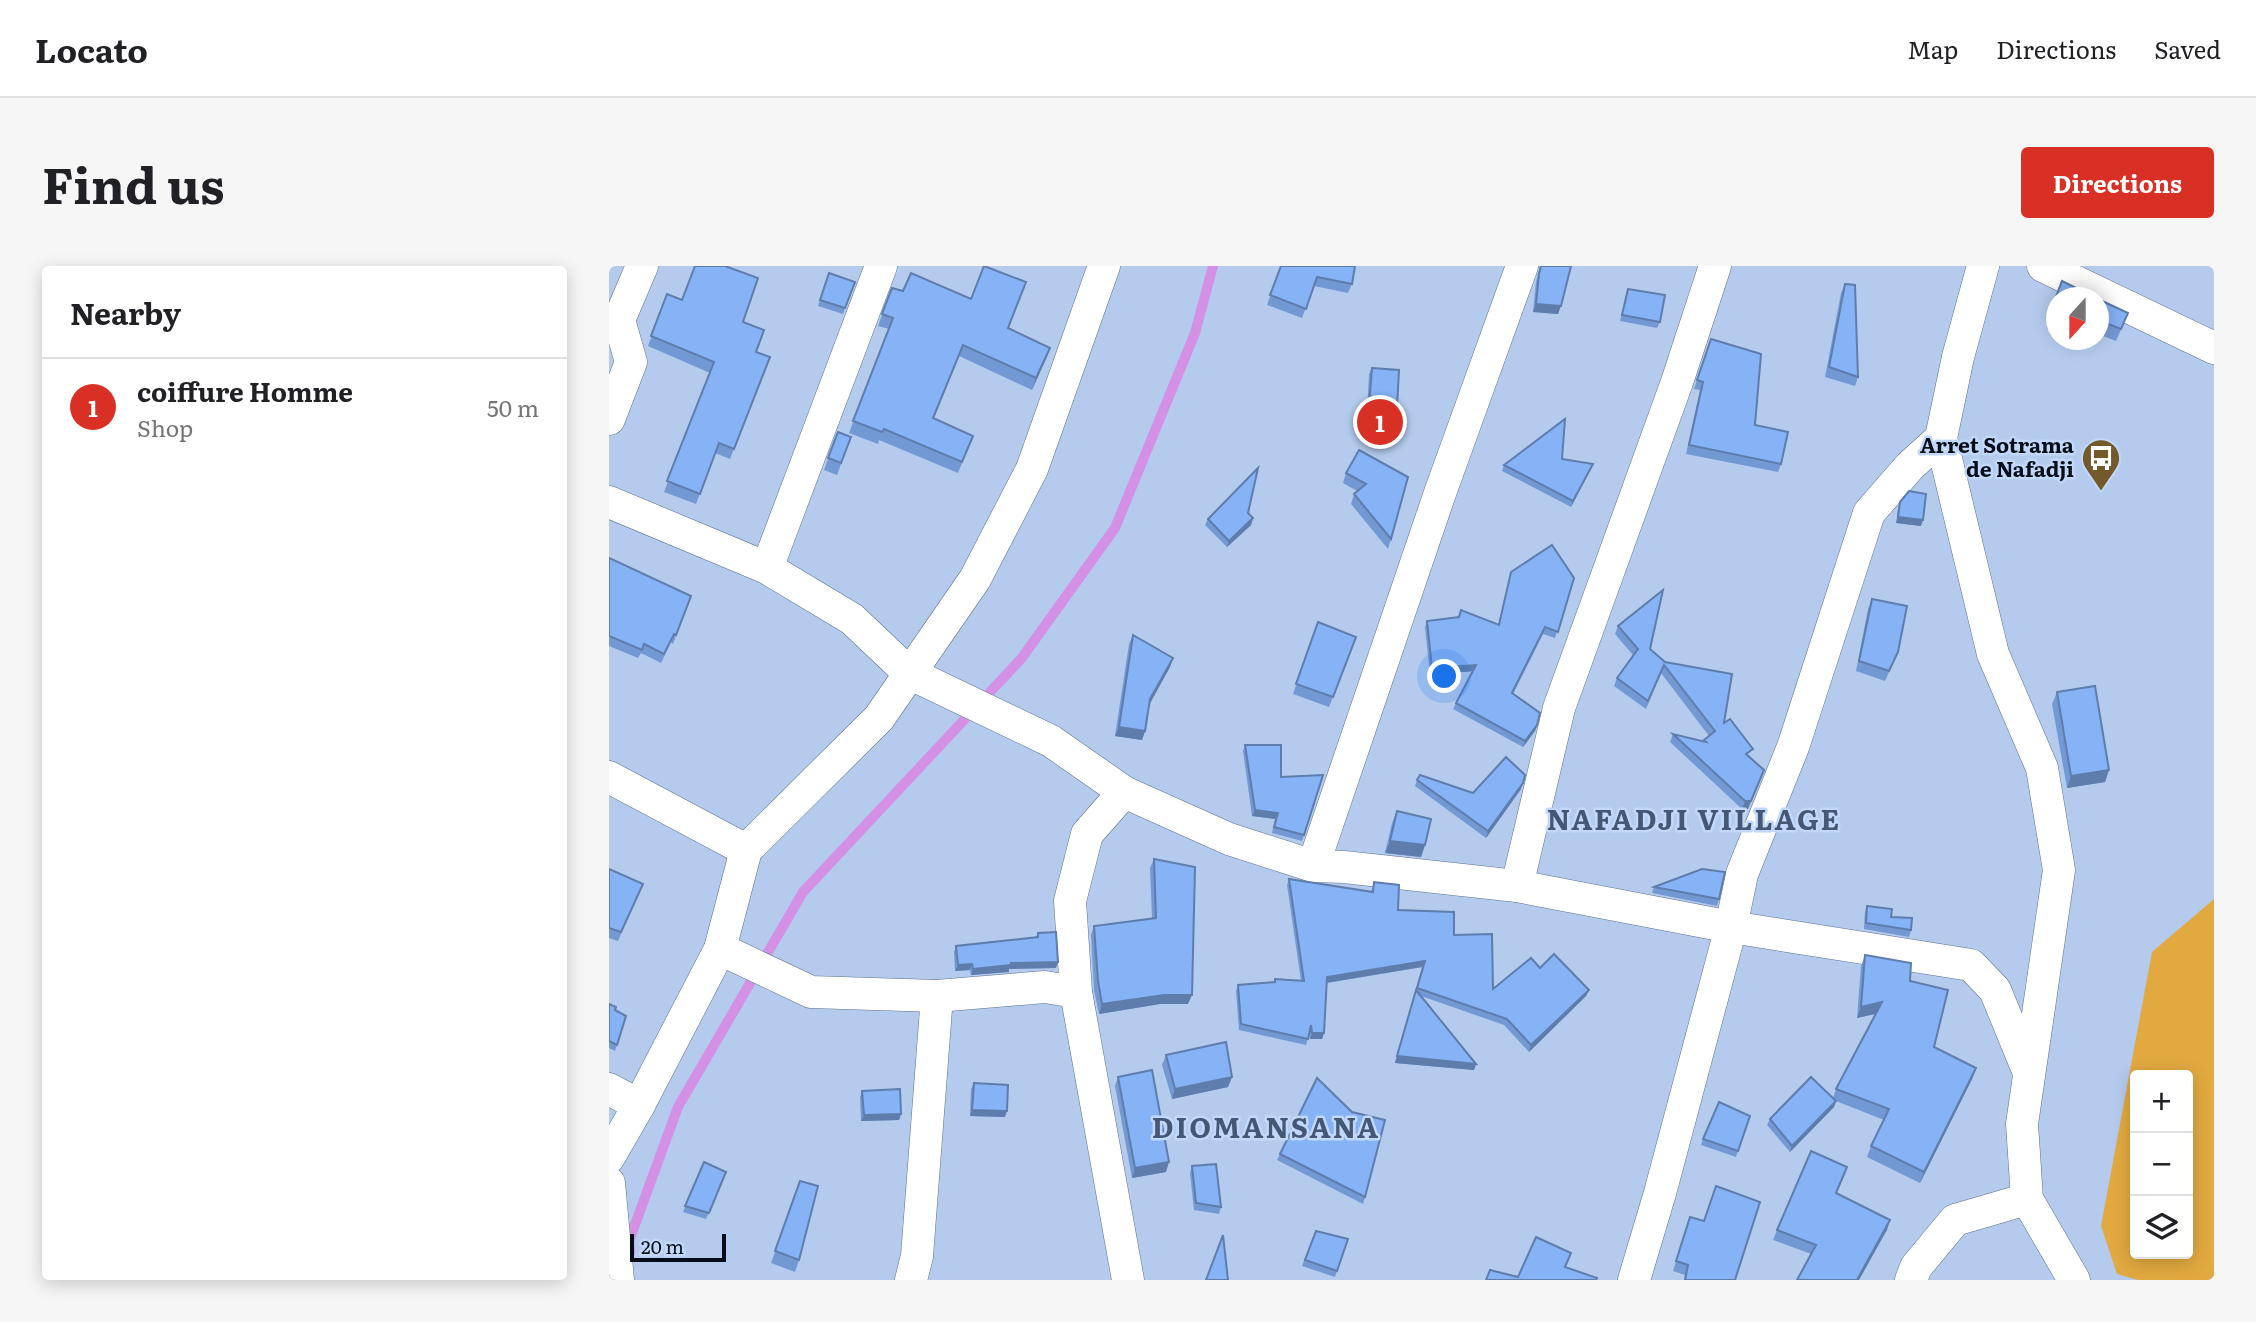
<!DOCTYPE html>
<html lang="en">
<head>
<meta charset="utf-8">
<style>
	body { margin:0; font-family:Literata,serif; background:#f6f6f6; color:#202124 }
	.controls { position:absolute; right:21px; bottom:21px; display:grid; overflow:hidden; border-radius:7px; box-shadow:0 4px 18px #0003 }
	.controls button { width:63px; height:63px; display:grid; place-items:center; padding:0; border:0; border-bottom:2px solid #e0e0e0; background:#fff; color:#202124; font:35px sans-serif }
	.compass { position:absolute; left:1437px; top:21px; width:63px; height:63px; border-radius:50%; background:#fff; box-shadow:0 4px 18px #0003; rotate:201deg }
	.scale { position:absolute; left:21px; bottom:18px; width:96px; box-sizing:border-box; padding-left:7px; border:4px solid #060d18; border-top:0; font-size:19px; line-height:24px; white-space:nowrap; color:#060d18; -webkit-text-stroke:5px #c1d8fb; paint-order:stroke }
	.you { position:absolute; left:836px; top:411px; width:24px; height:24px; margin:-18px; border:5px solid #fff; border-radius:50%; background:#1a73e8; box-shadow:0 0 0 10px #1a73e833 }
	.badge { display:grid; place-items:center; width:46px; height:46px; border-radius:50%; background:#d93025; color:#fff; font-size:23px; font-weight:700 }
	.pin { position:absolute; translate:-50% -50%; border:4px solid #fff; box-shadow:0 2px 7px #0006 }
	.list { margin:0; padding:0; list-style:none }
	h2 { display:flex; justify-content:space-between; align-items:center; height:91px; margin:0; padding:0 28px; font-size:30px }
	h2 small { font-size:23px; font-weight:400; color:#757577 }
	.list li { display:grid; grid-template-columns:46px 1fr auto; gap:21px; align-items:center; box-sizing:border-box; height:98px; padding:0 28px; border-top:2px solid #e0e0e0 }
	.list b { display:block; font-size:26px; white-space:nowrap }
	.list p { margin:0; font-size:23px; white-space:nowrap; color:#757577 }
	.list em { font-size:23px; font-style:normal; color:#757577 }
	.icon { flex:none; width:38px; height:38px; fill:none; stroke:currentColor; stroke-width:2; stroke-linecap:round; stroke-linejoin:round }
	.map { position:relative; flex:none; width:1605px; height:1014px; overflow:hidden; border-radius:7px }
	header { display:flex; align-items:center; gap:42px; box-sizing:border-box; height:98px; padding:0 35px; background:#fff; border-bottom:2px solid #e0e0e0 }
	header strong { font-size:33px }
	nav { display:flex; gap:38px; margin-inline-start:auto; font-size:24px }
	.intro { display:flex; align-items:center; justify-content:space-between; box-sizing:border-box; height:168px; padding:0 42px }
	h1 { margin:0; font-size:49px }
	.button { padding:18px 32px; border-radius:7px; background:#d93025; color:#fff; font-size:24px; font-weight:700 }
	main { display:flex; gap:42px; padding:0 42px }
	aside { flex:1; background:#fff; border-radius:7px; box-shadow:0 4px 18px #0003 }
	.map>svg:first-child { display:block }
	.green { fill:#e2a940; fill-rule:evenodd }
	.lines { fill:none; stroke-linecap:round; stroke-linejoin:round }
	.stream { stroke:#d390e5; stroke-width:10 }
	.minor-casing { stroke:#5c708f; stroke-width:33 }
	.minor { stroke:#fff; stroke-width:32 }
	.wall { fill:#7399d4 }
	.shaded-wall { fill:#5e7dac }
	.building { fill:#86b2f6; stroke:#5e7dac; stroke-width:2 }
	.labels { text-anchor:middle; stroke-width:5; stroke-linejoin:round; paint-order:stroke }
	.poi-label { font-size:21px; font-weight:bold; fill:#060d18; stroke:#c1d8fb; text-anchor:end }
	.district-label { font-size:28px; font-weight:bold; letter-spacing:2px; fill:#445775; stroke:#c1d8fb }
</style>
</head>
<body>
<header>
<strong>Locato</strong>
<nav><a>Map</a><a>Directions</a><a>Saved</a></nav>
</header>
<div class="intro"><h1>Find us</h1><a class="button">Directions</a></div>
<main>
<aside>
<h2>Nearby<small></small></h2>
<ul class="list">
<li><span class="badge">1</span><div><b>coiffure Homme</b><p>Shop</p></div><em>50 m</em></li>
</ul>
</aside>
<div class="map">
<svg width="1605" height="1014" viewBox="0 0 1605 1014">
	<rect width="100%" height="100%" fill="#b4cbee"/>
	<path class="green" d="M 1605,633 L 1605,1014 L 1529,1014 L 1508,1008 L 1492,960 L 1543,686 ZM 1526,809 L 1579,809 L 1579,988 L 1526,988 Z"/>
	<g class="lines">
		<path class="stream" d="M 21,986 L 20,975 L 69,841 L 194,626 L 412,393 L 506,262 L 586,67 L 604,0"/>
		<g class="minor-casing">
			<g id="minor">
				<path d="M 1374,0 L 1349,91 L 1332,172 L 1384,388 L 1433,502 L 1450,604 L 1413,858 L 1418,933 L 1465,1014"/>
				<path d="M 1434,0 L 1605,82"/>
				<path d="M 0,153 L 22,96 L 10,54 L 33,0"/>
				<path d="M 0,236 L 158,302 L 243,353 L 300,407 L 442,475 L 515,526 L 620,573 L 704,600 L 735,601 L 908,620 L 1122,661 L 1362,699 L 1386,724 L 1420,807"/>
				<path d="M 158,302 L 272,0"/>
				<path d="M 0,511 L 137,584"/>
				<path d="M 704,600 L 831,227 L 913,0"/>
				<path d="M 908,620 L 950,442 L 1068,116 L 1106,0"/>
				<path d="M 111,683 L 202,726 L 328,730 L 436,721 L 467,726 L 519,1014"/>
				<path d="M 467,726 L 461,635 L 478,568 L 515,526"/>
				<path d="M 0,823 L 30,839"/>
				<path d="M 0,891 L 30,839 L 111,683 L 137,584 L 270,452 L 366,313 L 423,203 L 495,0"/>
				<path d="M 0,917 L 9,1014"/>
				<path d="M 302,1014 L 308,990 L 328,730"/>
				<path d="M 1025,1014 L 1051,927 L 1122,661 L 1133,608 L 1184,481 L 1260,247 L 1301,200 L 1332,172"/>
				<path d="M 1302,1014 L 1307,1001 L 1346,954 L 1418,933"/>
			</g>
		</g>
		<use href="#minor" class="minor"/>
	</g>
	<g class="wall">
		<path d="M 672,0 L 743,18 L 739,27 L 705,20 L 693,52 L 658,39 Z"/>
		<path d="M 931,0 L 962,0 L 949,48 L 924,46 L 927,16 Z"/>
		<path d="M 220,7 L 246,16 L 234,48 L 209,40 Z"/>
		<path d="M 1453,15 L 1447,32 L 1447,51 L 1440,48 Z"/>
		<path d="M 1236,18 L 1249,111 L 1246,120 L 1216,111 L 1232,27 Z"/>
		<path d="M 283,22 L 399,62 L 441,82 L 423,124 L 350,90 L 325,152 L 364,170 L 349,207 L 270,174 L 269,178 L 240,167 L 280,63 L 269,60 Z"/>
		<path d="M 1019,23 L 1051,56 L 1048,62 L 1011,55 Z"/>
		<path d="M 58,28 L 134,56 L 147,86 L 161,91 L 121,193 L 106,187 L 87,238 L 55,226 L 101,107 L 39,80 Z"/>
		<path d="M 1489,33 L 1519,47 L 1507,75 L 1489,68 Z"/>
		<path d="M 1102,73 L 1146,159 L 1172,198 L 1169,206 L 1077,188 L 1091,124 L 1085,123 Z"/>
		<path d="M 763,102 L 785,148 L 758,147 L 760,108 Z"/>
		<path d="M 229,166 L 242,171 L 228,209 L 215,204 Z"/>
		<path d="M 750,184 L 782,273 L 779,283 L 742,238 L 745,228 L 748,225 L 734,217 L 737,207 Z"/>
		<path d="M 953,193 L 984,198 L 962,241 L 893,205 L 895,199 Z"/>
		<path d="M 1291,236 L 1312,260 L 1287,257 L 1289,242 Z"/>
		<path d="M 639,247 L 644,252 L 642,259 L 618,281 L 596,259 L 599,253 Z"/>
		<path d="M 0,292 L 82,330 L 64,378 L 62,376 L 52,397 L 32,387 L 29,392 L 0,380 Z"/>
		<path d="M 902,306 L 965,312 L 946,372 L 934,368 L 904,428 L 928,459 L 926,465 L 914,481 L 844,443 L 864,405 L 821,409 L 816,361 L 818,355 L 889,359 Z"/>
		<path d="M 1263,333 L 1289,386 L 1276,415 L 1247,405 L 1259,343 Z"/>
		<path d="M 709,356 L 747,371 L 720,441 L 684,428 Z"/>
		<path d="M 1009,360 L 1041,383 L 1115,457 L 1141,491 L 1139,543 L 1133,543 L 1061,476 L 1064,468 L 1094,475 L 1100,470 L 1052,407 L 1037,443 L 1005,420 L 1008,412 L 1024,389 L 1006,368 Z"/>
		<path d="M 524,369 L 564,392 L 561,401 L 540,438 L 536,465 L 533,474 L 506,470 L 520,378 Z"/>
		<path d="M 1448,426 L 1500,504 L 1496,516 L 1458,522 L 1443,438 Z"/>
		<path d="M 636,479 L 672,511 L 714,509 L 693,575 L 663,567 L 666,553 L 643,550 L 634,485 Z"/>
		<path d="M 808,514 L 864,527 L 912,523 L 877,572 L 806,520 Z"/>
		<path d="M 788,545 L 816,579 L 812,591 L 776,587 L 783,557 Z"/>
		<path d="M 545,593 L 579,738 L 551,738 L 490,748 L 485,724 L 482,669 L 485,660 L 543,652 L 541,602 Z"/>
		<path d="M 0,603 L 34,618 L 9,675 L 0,672 Z"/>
		<path d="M 680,613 L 762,626 L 765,616 L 789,644 L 845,669 L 884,723 L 931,702 L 980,724 L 977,730 L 920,786 L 895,759 L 812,730 L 867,798 L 865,804 L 786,797 L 813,701 L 718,717 L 715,767 L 713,773 L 701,773 L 700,768 L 697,779 L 630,764 L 627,725 L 629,719 L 665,716 L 666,713 L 692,715 L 678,619 Z"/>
		<path d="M 1045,621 L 1110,633 L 1108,640 L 1043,627 Z"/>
		<path d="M 1258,640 L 1282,651 L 1302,664 L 1300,671 L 1255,663 L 1256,646 Z"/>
		<path d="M 429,667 L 447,702 L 400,703 L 400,706 L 362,709 L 361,704 L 346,705 L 345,686 L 347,680 L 427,671 Z"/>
		<path d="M 1256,689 L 1301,715 L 1325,781 L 1367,802 L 1363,813 L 1311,917 L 1258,891 L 1262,880 L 1275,854 L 1227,835 L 1225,841 L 1181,886 L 1158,859 L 1161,853 L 1224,832 L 1227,823 L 1267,748 L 1248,752 L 1252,700 Z"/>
		<path d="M 0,738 L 6,744 L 17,750 L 6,785 L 0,782 Z"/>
		<path d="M 557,789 L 623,811 L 619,821 L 563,833 L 553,799 Z"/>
		<path d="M 509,811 L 557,906 L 523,912 L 506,820 Z"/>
		<path d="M 365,817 L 396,851 L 361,850 L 362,823 Z"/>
		<path d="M 253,825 L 292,848 L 290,854 L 252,855 L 251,831 Z"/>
		<path d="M 1141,850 L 1127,891 L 1092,879 L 1094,873 Z"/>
		<path d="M 671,888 L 756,931 L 754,938 L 668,894 Z"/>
		<path d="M 95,896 L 117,906 L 97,953 L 74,946 Z"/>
		<path d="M 583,900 L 612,941 L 610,948 L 585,944 L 581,907 Z"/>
		<path d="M 1235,910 L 1227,927 L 1278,964 L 1202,988 L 1164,974 L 1168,964 Z"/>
		<path d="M 191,915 L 190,994 L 186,1006 L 162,997 Z"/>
		<path d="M 1078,961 L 1126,1014 L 1075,1014 L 1076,1009 L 1064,1005 Z"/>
		<path d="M 707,965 L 739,973 L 726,1011 L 693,1000 Z"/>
	</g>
	<g class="shaded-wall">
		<path d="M 927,38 L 952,40 L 949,48 L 924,46 Z"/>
		<path d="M 441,82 L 437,93 L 423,124 L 427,112 Z"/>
		<path d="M 760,140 L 788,142 L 785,148 L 758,147 Z"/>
		<path d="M 984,198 L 981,204 L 962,241 L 964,235 Z"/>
		<path d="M 1289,251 L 1314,254 L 1312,260 L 1287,257 Z"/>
		<path d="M 644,252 L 642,259 L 618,281 L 620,275 Z"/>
		<path d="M 564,392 L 561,401 L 538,443 L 541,433 Z"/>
		<path d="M 867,399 L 865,405 L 821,409 L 823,402 Z"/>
		<path d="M 928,459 L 926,465 L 914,481 L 916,475 Z"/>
		<path d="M 510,461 L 536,465 L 533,474 L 506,470 Z"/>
		<path d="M 1500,504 L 1496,516 L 1458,522 L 1462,510 Z"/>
		<path d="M 1152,512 L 1139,543 L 1133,543 L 1136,535 Z"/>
		<path d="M 914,517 L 912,523 L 877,572 L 879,565 Z"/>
		<path d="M 646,544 L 669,547 L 666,553 L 643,550 Z"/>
		<path d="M 781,575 L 816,579 L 812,591 L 776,587 Z"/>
		<path d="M 816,695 L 813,701 L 716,717 L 718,711 Z"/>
		<path d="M 449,696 L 447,702 L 400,703 L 400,706 L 362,709 L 364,703 L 402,697 Z"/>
		<path d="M 363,698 L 361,704 L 346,705 L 349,699 Z"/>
		<path d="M 980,724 L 977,730 L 920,786 L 922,779 Z"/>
		<path d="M 555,729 L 583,729 L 579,738 L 551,738 L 490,748 L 493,738 Z"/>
		<path d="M 1273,736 L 1269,747 L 1248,752 L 1252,741 Z"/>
		<path d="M 703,767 L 715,767 L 713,773 L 701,773 Z"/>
		<path d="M 788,790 L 867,798 L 865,804 L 786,797 Z"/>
		<path d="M 1367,802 L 1363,813 L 1311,917 L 1315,906 Z"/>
		<path d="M 623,811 L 619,821 L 563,833 L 566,823 Z"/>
		<path d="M 1227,835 L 1225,841 L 1181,886 L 1183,880 Z"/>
		<path d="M 363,844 L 398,845 L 396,851 L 361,850 Z"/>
		<path d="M 292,848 L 290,854 L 252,855 L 255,849 Z"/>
		<path d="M 560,896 L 557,906 L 523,912 L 526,902 Z"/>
		<path d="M 1281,954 L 1278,964 L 1250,1014 L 1248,1014 Z"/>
	</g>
	<g class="building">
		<path d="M 86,0 L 116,0 L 149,12 L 134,56 L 155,64 L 147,86 L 161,91 L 125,183 L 110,177 L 91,228 L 58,215 L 105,96 L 42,70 L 58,28 L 73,34 Z"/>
		<path d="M 375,0 L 417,16 L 399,62 L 441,82 L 427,112 L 354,79 L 324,152 L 364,170 L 353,196 L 275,163 L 273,166 L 244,155 L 284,52 L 273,48 L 283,22 L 294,25 L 302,7 L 362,33 Z"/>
		<path d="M 672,0 L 746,0 L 743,18 L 708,11 L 697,43 L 661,29 Z"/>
		<path d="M 932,0 L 962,0 L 952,40 L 927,38 L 930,8 Z"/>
		<path d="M 220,7 L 246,16 L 236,42 L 211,34 Z"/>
		<path d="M 1453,15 L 1487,32 L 1447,32 L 1447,38 L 1445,36 Z"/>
		<path d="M 1236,18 L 1246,19 L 1249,111 L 1220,101 Z"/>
		<path d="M 1019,23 L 1056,29 L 1051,56 L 1013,49 Z"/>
		<path d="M 1489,33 L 1519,47 L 1512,63 L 1489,54 Z"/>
		<path d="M 1102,73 L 1152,88 L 1146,159 L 1179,166 L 1172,198 L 1080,179 L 1094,116 L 1088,114 Z"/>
		<path d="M 763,102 L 790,104 L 788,142 L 760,140 Z"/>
		<path d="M 956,153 L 953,193 L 984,198 L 964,235 L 895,199 Z"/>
		<path d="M 229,166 L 242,171 L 232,197 L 219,192 Z"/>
		<path d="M 750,184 L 799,211 L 782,273 L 745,228 L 757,218 L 737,207 Z"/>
		<path d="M 649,202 L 639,247 L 644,252 L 620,275 L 599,253 Z"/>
		<path d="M 1300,225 L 1317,228 L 1314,254 L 1289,251 L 1291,236 Z"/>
		<path d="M 943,279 L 965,312 L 949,366 L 936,361 L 903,427 L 931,447 L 928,459 L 916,475 L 847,437 L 867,399 L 823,402 L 818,355 L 850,351 L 852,344 L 890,359 L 902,306 Z"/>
		<path d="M 0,292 L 82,330 L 67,369 L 65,368 L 55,388 L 35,378 L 33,384 L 0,370 Z"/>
		<path d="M 1054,324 L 1041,383 L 1056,396 L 1123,408 L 1115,457 L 1121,453 L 1144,483 L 1137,488 L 1155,504 L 1142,535 L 1136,535 L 1064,468 L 1097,476 L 1095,474 L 1106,465 L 1055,399 L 1039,435 L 1008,412 L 1029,383 L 1009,360 Z"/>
		<path d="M 1263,333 L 1298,340 L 1289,386 L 1280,405 L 1250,395 Z"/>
		<path d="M 709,356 L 747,371 L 724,431 L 687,418 Z"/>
		<path d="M 524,369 L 564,392 L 541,433 L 536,465 L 510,461 Z"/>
		<path d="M 1486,420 L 1500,504 L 1462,510 L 1448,426 Z"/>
		<path d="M 636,479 L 672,479 L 672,511 L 714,509 L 695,569 L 665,561 L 669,547 L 646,544 Z"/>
		<path d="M 897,491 L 916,509 L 914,517 L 879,565 L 808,514 L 811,509 L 864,527 Z"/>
		<path d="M 788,545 L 822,553 L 816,579 L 781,575 Z"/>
		<path d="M 545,593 L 586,601 L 583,729 L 555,729 L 493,738 L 489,715 L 485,660 L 547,652 Z"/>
		<path d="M 0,603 L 34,618 L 12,666 L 0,662 Z"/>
		<path d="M 1093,603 L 1116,606 L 1110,633 L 1045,621 Z"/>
		<path d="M 680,613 L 764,626 L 765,616 L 790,619 L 789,644 L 845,646 L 845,669 L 883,668 L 884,723 L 922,692 L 931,702 L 945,688 L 980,724 L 922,779 L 898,753 L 808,722 L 816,695 L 718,711 L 715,767 L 703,767 L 702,759 L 699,773 L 632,758 L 629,719 L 666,716 L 666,713 L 695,715 Z"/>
		<path d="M 1258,640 L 1283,643 L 1282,651 L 1303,652 L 1302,664 L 1257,657 Z"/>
		<path d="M 447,666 L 449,696 L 402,697 L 402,699 L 364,703 L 363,698 L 349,699 L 347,680 L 429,671 L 429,667 Z"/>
		<path d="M 1256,689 L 1302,697 L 1301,715 L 1339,724 L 1325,781 L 1367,802 L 1315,906 L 1262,880 L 1280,843 L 1227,823 L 1273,736 L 1252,741 Z"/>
		<path d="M 807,724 L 867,798 L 788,790 Z"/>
		<path d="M 0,738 L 7,741 L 6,744 L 17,750 L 8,779 L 0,775 Z"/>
		<path d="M 617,776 L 623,811 L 566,823 L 557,789 Z"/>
		<path d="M 543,804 L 560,896 L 526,902 L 509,811 Z"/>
		<path d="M 1202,811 L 1227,835 L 1183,880 L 1161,853 Z"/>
		<path d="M 708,812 L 743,846 L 776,854 L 756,931 L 671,888 Z"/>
		<path d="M 365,817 L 399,819 L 398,845 L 363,844 Z"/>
		<path d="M 291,823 L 292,848 L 255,849 L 253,825 Z"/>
		<path d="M 1110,836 L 1141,850 L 1129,885 L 1094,873 Z"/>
		<path d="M 1202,885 L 1238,901 L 1227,927 L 1281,954 L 1248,1014 L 1188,1014 L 1207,979 L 1168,964 Z"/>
		<path d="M 95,896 L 117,906 L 100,947 L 76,940 Z"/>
		<path d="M 607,898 L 612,941 L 587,937 L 583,900 Z"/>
		<path d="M 191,915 L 209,920 L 190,994 L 166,985 Z"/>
		<path d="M 1107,920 L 1151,936 L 1126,1014 L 1076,1014 L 1079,999 L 1067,995 L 1081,951 L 1095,955 Z"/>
		<path d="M 707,965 L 739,973 L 728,1005 L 696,994 Z"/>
		<path d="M 614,969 L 619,1014 L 597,1014 Z"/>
		<path d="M 927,971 L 962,987 L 956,1001 L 988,1012 L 987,1014 L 877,1014 L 881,1004 L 909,1011 Z"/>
	</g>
	<defs>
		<g id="bus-pin" transform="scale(2.0125)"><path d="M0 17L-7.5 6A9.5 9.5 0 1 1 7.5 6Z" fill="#74592b" stroke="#c1d8fb"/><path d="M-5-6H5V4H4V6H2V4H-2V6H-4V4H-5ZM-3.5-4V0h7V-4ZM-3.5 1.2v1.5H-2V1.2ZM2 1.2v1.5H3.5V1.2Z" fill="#fff"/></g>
	</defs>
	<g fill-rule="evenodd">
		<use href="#bus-pin" x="1492" y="192"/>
	</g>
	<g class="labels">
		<g class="poi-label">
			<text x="1465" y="187">Arret Sotrama<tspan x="1465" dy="24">de Nafadji</tspan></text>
		</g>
		<g class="district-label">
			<text x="1085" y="564">NAFADJI VILLAGE</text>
			<text x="657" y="872">DIOMANSANA</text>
		</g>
	</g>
</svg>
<div class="controls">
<button>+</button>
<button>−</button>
<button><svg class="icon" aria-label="layers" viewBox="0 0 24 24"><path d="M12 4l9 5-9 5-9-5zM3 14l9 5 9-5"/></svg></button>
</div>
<svg class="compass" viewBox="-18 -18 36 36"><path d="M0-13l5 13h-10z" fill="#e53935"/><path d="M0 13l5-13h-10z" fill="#757577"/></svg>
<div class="scale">20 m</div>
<div class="you"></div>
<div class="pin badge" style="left:771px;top:156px">1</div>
</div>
</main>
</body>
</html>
